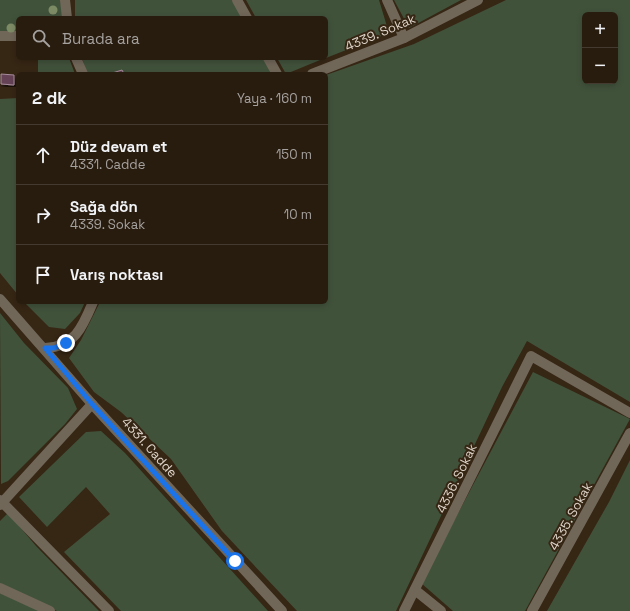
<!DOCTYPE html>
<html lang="tr">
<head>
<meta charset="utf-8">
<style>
	body { margin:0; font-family:"Space Grotesk",sans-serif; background:#34291d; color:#f1f3f6 }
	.controls { position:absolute; right:12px; top:12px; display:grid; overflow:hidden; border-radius:6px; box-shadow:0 2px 6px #0003 }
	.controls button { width:36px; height:36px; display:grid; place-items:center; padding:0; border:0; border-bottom:1px solid #443a2f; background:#281c0f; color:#f1f3f6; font:20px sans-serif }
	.stop { position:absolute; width:12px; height:12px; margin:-9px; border:3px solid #1a73e8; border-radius:50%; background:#fff }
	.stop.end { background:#1a73e8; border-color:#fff; box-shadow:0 1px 4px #0008 }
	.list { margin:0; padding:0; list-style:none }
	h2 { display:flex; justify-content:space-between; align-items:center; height:52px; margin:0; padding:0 16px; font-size:17px }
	h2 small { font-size:13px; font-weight:400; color:#a5a19e }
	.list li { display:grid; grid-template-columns:26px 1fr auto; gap:12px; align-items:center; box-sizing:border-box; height:60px; padding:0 16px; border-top:1px solid #443a2f }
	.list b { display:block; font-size:15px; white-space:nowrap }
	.list p { margin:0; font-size:13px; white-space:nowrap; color:#a5a19e }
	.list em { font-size:13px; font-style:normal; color:#a5a19e }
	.icon { flex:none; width:22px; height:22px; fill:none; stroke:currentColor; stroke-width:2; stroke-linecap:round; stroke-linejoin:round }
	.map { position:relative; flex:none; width:630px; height:611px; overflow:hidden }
	.search { position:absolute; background:#281c0f; box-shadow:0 2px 6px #0003; left:16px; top:16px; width:312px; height:44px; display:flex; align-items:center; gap:10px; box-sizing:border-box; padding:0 14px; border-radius:6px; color:#a5a19e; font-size:15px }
	.panel { position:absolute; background:#281c0f; box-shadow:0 2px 6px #0003; left:16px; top:72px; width:312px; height:232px; border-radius:6px }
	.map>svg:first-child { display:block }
	.green { fill:#41523b; fill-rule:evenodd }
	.building { fill:#654356; stroke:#a78c9b; filter:url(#shadow) }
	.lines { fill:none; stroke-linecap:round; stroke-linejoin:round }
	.minor { stroke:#716759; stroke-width:10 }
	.tree { fill:#7d8b65 }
	.route { stroke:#1a73e8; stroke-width:5 }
	.labels { text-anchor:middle; stroke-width:4; stroke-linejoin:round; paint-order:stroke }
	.street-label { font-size:13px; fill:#ddd3c8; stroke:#362614 }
</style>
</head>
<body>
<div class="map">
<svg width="630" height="611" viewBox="0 0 630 611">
	<defs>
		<filter id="shadow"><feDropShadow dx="2.5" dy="4.5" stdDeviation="2" flood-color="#0009"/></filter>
	</defs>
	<rect width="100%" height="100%" fill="#362614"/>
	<g class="green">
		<path d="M 0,0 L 62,0 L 62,18 L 18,18 L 18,33 L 0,31 Z"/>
		<path d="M 75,0 L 232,0 L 242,18 L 75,18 Z"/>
		<path d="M 246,0 L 379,0 L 389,33 L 326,58 L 326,18 L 256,18 Z"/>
		<path d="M 394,0 L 461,0 L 409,28 Z"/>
		<path d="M 506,0 L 630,0 L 630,402 L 527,341 L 502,387 L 396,611 L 297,611 L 222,531 L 171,459 L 121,412 L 94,392 L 69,358 L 81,340 L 100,302 L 326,302 L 326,75 L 414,44 ZM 585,15 L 615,15 L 615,81 L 585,81 Z"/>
		<path d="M 38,58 L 69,58 L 75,74 L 38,74 Z"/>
		<path d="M 82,58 L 263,58 L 272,74 L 87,74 Z"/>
		<path d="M 277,58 L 325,58 L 286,74 Z"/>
		<path d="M 18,98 L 18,295 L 0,273 L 0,99 Z"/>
		<path d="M 24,302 L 85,302 L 80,313 L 65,329 L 49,327 Z"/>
		<path d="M 0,313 L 24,343 L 68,388 L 77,409 L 65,424 L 8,481 L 1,484 Z"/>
		<path d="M 533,372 L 630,419 L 525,611 L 453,611 L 421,583 Z"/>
		<path d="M 101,431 L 125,453 L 268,611 L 121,611 L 64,552 L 110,514 L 86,487 L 47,527 L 19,497 L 86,432 Z"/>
		<path d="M 630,460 L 630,611 L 547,611 L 609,502 Z"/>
		<path d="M 8,513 L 36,546 L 99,611 L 57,611 L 0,584 L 0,521 Z"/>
		<path d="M 0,593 L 40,611 L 0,611 Z"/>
	</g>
	<g class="building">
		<path d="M 122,70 L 124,74 L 109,74 Z"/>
		<path d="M 1,74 L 14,75 L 14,85 L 1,84 Z"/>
	</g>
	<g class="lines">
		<g class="minor">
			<path d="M 65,0 L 67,18"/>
			<path d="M 237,0 L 247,18"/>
			<path d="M 387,0 L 404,38"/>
			<path d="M 0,36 L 18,36"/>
			<path d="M 76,58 L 83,74"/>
			<path d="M 268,58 L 277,74"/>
			<path d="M 312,74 L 404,38 L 478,0"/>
			<path d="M 0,299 L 92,404 L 282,611"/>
			<path d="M 45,348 C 75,347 83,326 93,302"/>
			<path d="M 0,500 L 109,611"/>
			<path d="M 0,505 L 92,404"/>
			<path d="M 0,588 L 50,611"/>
			<path d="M 415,590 L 441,611"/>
			<path d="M 404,611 L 531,356 L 630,413"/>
			<path d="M 532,611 L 630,433"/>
		</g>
	</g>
	<g class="tree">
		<circle cx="53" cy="10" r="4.5"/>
		<circle cx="11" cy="28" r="4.5"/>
	</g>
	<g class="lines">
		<path class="route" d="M 66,343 L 54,348 L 45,348 L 92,404 L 235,561"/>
	</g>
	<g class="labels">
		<g class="street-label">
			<text transform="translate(380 32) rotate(-23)" y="5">4339. Sokak</text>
			<text transform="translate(150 447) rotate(48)" y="5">4331. Cadde</text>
			<text transform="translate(456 478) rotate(-64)" y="5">4336. Sokak</text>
			<text transform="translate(570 516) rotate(-61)" y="5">4335. Sokak</text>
		</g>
	</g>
</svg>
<div class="controls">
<button>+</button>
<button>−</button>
</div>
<div class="stop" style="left:235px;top:561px"></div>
<div class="stop end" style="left:66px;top:343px"></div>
<div class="search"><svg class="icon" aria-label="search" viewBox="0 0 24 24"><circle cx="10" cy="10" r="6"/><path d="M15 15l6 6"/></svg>Burada ara</div>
<section class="panel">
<h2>2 dk<small>Yaya · 160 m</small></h2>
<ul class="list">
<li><svg class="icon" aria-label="ahead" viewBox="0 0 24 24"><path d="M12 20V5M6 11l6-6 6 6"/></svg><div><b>Düz devam et</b><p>4331. Cadde</p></div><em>150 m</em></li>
<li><svg class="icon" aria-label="right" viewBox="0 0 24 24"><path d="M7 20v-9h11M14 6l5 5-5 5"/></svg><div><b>Sağa dön</b><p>4339. Sokak</p></div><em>10 m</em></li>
<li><svg class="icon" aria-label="arrive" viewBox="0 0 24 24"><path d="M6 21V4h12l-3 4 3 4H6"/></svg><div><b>Varış noktası</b></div></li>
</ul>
</section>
</div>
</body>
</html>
